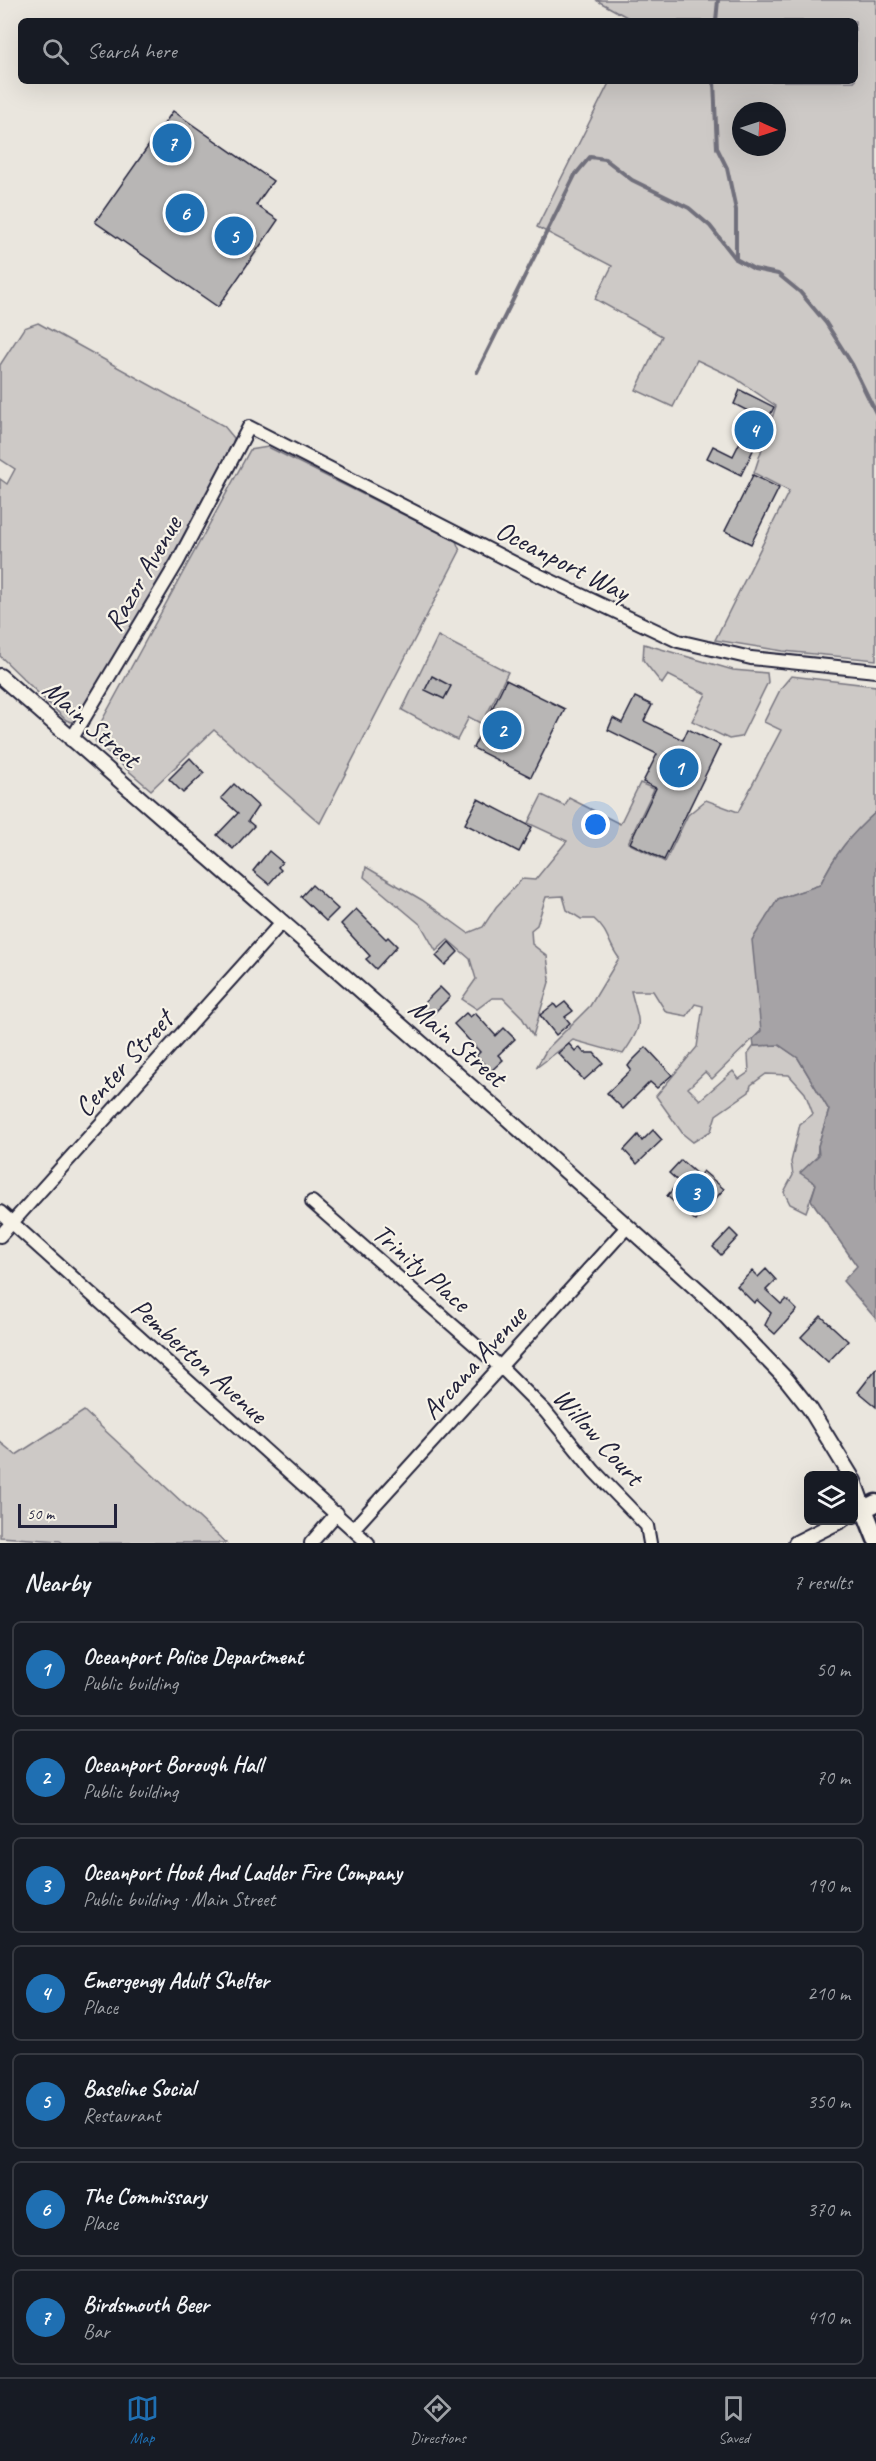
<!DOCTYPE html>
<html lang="en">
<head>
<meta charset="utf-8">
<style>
	body { margin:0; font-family:Caveat,sans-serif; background:#242831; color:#f1f3f6 }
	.controls { position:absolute; right:18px; bottom:18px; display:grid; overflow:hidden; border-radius:9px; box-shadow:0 6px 24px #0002 }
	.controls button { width:54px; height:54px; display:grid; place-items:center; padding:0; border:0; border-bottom:2px solid #363941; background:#171b24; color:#f1f3f6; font:30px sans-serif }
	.compass { position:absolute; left:732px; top:102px; width:54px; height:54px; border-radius:50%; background:#171b24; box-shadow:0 6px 24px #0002; rotate:93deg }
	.scale { position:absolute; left:18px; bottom:15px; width:99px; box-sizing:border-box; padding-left:6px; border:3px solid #22223b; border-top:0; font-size:16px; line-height:21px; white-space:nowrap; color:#22223b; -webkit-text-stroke:4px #f7f3e8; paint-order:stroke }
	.you { position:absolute; left:596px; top:825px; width:21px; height:21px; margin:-15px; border:4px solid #fff; border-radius:50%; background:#1a73e8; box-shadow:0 0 0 9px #1a73e833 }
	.badge { display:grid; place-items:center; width:39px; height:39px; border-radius:50%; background:#1f6fb2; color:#fff; font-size:20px; font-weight:700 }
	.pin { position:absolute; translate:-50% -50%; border:3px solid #fff; box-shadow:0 2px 6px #0006 }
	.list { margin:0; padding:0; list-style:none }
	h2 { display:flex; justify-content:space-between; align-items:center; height:78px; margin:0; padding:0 24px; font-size:26px }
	h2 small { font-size:20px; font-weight:400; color:#9ea1a6 }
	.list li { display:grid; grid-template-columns:39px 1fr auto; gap:18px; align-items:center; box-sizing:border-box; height:96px; margin:0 12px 12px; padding:0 12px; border:2px solid #363941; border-radius:9px }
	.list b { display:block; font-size:22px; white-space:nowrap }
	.list p { margin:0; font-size:20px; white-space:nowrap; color:#9ea1a6 }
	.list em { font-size:20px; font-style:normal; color:#9ea1a6 }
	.icon { flex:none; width:33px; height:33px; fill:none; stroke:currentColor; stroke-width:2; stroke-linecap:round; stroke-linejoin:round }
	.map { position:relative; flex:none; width:876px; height:1543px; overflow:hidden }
	.search { position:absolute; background:#171b24; box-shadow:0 6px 24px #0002; left:18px; right:18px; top:18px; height:66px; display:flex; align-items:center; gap:15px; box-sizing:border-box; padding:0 21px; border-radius:9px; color:#9ea1a6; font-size:22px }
	.sheet { height:834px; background:#171b24 }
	nav { display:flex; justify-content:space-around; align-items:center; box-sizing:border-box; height:84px; border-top:2px solid #363941; background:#171b24; font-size:16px; color:#9ea1a6 }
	nav a { display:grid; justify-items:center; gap:3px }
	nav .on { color:#1f6fb2 }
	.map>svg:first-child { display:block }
	.green { fill:#cdc9c6; stroke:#787680; stroke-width:1.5; fill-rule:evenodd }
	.water { fill:#a6a3a6; stroke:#716f7b; stroke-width:1.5 }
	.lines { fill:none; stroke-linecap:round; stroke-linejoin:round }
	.stream { stroke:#716f7b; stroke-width:4 }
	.building { fill:#b8b6b5; stroke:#22223b; stroke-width:1.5 }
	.minor-casing { stroke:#22223b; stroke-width:16 }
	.tertiary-casing { stroke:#22223b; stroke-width:18 }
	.secondary-casing { stroke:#22223b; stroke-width:21 }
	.minor { stroke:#f7f3e8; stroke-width:12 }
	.tertiary { stroke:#f7f3e8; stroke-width:14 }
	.secondary { stroke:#f7f3e8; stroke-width:16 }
	.labels { text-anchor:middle; stroke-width:4.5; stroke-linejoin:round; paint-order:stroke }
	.street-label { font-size:28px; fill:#22223b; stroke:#f7f3e8 }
</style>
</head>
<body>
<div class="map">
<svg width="876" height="1543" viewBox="0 0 876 1543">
	<rect width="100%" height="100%" fill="#eae6de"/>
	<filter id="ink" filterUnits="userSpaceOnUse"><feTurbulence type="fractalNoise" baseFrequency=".0167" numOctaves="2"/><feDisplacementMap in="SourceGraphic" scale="12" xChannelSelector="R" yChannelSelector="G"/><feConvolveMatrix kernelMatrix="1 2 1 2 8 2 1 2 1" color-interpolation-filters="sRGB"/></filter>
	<g filter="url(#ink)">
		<g class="green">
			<path d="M 596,0 L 876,0 L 876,660 L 783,651 L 715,640 L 789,491 L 754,473 L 776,406 L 735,378 L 697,360 L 673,407 L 636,390 L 662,336 L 595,299 L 612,266 L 537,227 L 610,81 L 855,81 L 855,21 L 634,21 ZM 741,111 L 777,111 L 777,147 L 741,147 Z"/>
			<path d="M 38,323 L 224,426 L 234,438 L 231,451 L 82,718 L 71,722 L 66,720 L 0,656 L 0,479 L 7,484 L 15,469 L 0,459 L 0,365 L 24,328 Z"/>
			<path d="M 268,447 L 456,541 L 460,551 L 320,823 L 214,730 L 151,790 L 96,743 L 94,735 L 250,450 Z"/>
			<path d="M 438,636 L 508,672 L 482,724 L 469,717 L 457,740 L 402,710 Z"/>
			<path d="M 644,644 L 733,670 L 767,673 L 768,682 L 741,737 L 729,739 L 692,721 L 706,694 L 668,675 L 662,684 L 643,660 Z"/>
			<path d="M 791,676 L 876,686 L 876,812 C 851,834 834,855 820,885 L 778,899 L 761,1031 L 712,1079 L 705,1072 L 688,1088 L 700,1100 L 733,1071 L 739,1079 L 749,1072 L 748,1054 L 754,1046 L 779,1045 L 798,1058 L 829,1110 L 818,1146 L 816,1184 L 806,1212 L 790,1204 L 784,1192 L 793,1175 L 791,1162 L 800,1124 L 813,1114 L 805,1093 L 789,1075 L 766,1074 L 751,1085 L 749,1092 L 716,1115 L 711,1131 L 693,1142 L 683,1134 L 656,1096 L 697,1047 L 703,1006 L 695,1004 L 687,1016 L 666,1012 L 653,991 L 631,991 C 639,1024 645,1023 623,1054 L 573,1040 L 536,1068 L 547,1049 L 590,1006 L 619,958 C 607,942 610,933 594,919 L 581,919 L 567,910 L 563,896 L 546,897 L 537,925 L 531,930 L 532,944 L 547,956 L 550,979 L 533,1036 L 521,1016 L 503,998 L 492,998 L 477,1009 L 462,999 L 476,979 L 470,959 L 448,940 L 436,951 L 421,925 L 364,877 L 366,867 L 422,900 L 468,933 L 483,927 L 496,907 L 522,879 L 535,880 L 567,841 L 528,823 L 542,795 L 565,806 L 569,798 L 620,824 L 640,783 L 654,789 L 628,843 L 665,862 L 688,815 L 706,800 L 738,812 L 781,730 L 764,722 L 781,688 Z"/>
			<path d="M 84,1411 L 226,1543 L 63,1543 L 60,1541 L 0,1537 L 0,1442 L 16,1455 Z"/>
		</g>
		<path class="water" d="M 876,812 L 876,1319 L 843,1281 L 857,1266 L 811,1200 L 816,1184 L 800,1173 L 819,1155 L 818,1146 L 829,1110 L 798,1058 L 779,1045 L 754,1046 L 753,1039 L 761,1031 L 752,940 L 778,899 L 820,885 C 834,855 851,834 876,812 Z"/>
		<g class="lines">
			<g class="stream">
				<path d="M 716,21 L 718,0"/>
				<path d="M 714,81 L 717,148 L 727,168 L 736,210 L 736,259 L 754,269 L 778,274 L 800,292 L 826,323 L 852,364 L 876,413"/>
				<path d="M 477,372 L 575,175 L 590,157 L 605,159 L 632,180 L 689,208 L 710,226 L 736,259"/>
			</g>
		</g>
		<g class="building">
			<path d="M 173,111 L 273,181 L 256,205 L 278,220 L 218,307 L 95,222 Z"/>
			<path d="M 740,390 L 774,407 L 741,475 L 707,458 L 713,446 L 733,456 L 754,414 L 734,404 Z"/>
			<path d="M 753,475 L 779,488 L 751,544 L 725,531 Z"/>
			<path d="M 432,676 L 451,686 L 444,699 L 425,690 Z"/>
			<path d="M 506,680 L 565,709 L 531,777 L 473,748 Z"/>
			<path d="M 635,697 L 652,705 L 644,721 L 683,740 L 688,729 L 720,745 L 664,860 L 630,843 L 656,788 L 643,782 L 657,754 L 608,730 L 613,718 L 622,723 Z"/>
			<path d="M 190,758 L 204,773 L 183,793 L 169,779 Z"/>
			<path d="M 234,784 L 258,806 L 248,821 L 254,826 L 233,849 L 217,835 L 238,813 L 221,798 Z"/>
			<path d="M 478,799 L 532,827 L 519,852 L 465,824 Z"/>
			<path d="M 269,851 L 282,862 L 278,867 L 281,870 L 269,884 L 253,871 Z"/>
			<path d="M 312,885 L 338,909 L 326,921 L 301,897 Z"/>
			<path d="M 356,909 L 386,939 L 388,937 L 397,946 L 376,969 L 366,959 L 370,956 L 341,924 Z"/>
			<path d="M 449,942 L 458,952 L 445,965 L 436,956 Z"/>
			<path d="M 440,987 L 450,997 L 431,1016 L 421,1006 Z"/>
			<path d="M 565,1002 L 573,1011 L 565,1017 L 570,1023 L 556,1035 L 540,1015 L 554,1004 L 557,1008 Z"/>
			<path d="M 466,1013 L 470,1017 L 475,1013 L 496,1036 L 504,1028 L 515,1039 L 498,1055 L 503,1060 L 491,1071 L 476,1056 L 480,1052 L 454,1024 Z"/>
			<path d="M 569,1044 L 575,1051 L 579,1047 L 584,1053 L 594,1053 L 603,1063 L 584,1080 L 558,1053 Z"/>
			<path d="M 646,1047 L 672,1075 L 657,1088 L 650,1082 L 623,1109 L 607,1093 L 631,1070 L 628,1066 L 631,1062 Z"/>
			<path d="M 653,1130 L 662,1140 L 637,1164 L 624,1150 L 638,1135 L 642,1141 Z"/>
			<path d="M 681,1160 L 699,1176 L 703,1171 L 724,1189 L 696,1221 L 667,1196 L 679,1182 L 669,1173 Z"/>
			<path d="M 730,1229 L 738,1237 L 721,1255 L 713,1247 Z"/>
			<path d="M 766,1269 L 776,1280 L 766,1290 L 781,1304 L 786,1299 L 797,1310 L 775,1334 L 765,1325 L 771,1313 L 757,1300 L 754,1303 L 737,1286 L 752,1271 L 758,1277 Z"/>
			<path d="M 821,1316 L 848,1341 L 828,1362 L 801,1337 Z"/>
			<path d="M 876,1369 L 876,1407 L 858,1392 Z"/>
		</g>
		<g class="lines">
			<g class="minor-casing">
				<g id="minor">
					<path d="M 71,740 L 177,563 L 249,427 L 530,571 L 678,641 L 751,658 L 876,671"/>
					<path d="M 312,1202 L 506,1372 L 545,1411 L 594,1471 L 647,1526 L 650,1543"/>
					<path d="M 0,1212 L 368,1543"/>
					<path d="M 0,1236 L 282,922"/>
					<path d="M 353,1529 L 627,1227"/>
					<path d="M 311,1543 L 337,1513"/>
				</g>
			</g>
			<g class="tertiary-casing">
				<g id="tertiary">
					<path d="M 0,676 L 499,1111 L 717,1307 L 787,1380 L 810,1409 L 851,1476"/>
					<path d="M 854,1481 L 864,1509 L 854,1515"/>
					<path d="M 796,1543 L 842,1520"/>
				</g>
			</g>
			<g class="secondary-casing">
				<path id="secondary" d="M 876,1503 L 864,1509 L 876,1539"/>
			</g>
			<use href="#minor" class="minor"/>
			<use href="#tertiary" class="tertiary"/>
			<use href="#secondary" class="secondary"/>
		</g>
	</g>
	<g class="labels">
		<g class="street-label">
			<text transform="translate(563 560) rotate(27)" y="10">Oceanport Way</text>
			<text transform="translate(142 573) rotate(-60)" y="10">Razor Avenue</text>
			<text transform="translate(92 723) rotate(41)" y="10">Main Street</text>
			<text transform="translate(458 1042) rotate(41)" y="10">Main Street</text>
			<text transform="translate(123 1063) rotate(-48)" y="10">Center Street</text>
			<text transform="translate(422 1267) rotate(41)" y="10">Trinity Place</text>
			<text transform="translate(200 1360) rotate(42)" y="10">Pemberton Avenue</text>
			<text transform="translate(473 1362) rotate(-48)" y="10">Arcana Avenue</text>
			<text transform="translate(599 1436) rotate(48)" y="10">Willow Court</text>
		</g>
	</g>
</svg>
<div class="controls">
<button><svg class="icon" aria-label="layers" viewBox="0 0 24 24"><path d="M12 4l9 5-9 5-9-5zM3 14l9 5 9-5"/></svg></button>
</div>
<svg class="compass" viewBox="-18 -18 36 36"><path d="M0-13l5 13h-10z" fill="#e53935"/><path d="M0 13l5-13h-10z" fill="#9ea1a6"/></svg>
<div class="scale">50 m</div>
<div class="you"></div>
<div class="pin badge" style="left:679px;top:768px">1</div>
<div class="pin badge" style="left:502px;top:730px">2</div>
<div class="pin badge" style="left:695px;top:1193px">3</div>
<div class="pin badge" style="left:754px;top:430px">4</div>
<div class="pin badge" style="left:234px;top:236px">5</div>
<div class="pin badge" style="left:185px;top:213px">6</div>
<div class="pin badge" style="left:172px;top:143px">7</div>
<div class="search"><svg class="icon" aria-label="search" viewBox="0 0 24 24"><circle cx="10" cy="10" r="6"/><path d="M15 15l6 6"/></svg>Search here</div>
</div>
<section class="sheet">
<h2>Nearby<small>7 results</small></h2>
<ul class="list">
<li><span class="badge">1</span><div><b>Oceanport Police Department</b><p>Public building</p></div><em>50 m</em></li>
<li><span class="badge">2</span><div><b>Oceanport Borough Hall</b><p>Public building</p></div><em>70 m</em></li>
<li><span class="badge">3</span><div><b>Oceanport Hook And Ladder Fire Company</b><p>Public building · Main Street</p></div><em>190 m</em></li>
<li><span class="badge">4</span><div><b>Emergengy Adult Shelter</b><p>Place</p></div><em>210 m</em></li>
<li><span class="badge">5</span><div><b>Baseline Social</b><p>Restaurant</p></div><em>350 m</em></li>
<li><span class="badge">6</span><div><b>The Commissary</b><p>Place</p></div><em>370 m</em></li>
<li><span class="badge">7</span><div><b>Birdsmouth Beer</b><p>Bar</p></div><em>410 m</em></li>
</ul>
</section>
<nav>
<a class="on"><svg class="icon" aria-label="map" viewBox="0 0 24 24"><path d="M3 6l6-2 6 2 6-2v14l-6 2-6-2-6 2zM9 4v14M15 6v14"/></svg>Map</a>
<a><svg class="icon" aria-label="directions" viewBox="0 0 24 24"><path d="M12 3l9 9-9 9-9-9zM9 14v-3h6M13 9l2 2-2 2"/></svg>Directions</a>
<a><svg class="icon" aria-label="saved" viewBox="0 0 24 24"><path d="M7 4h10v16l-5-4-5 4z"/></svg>Saved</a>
</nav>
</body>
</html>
